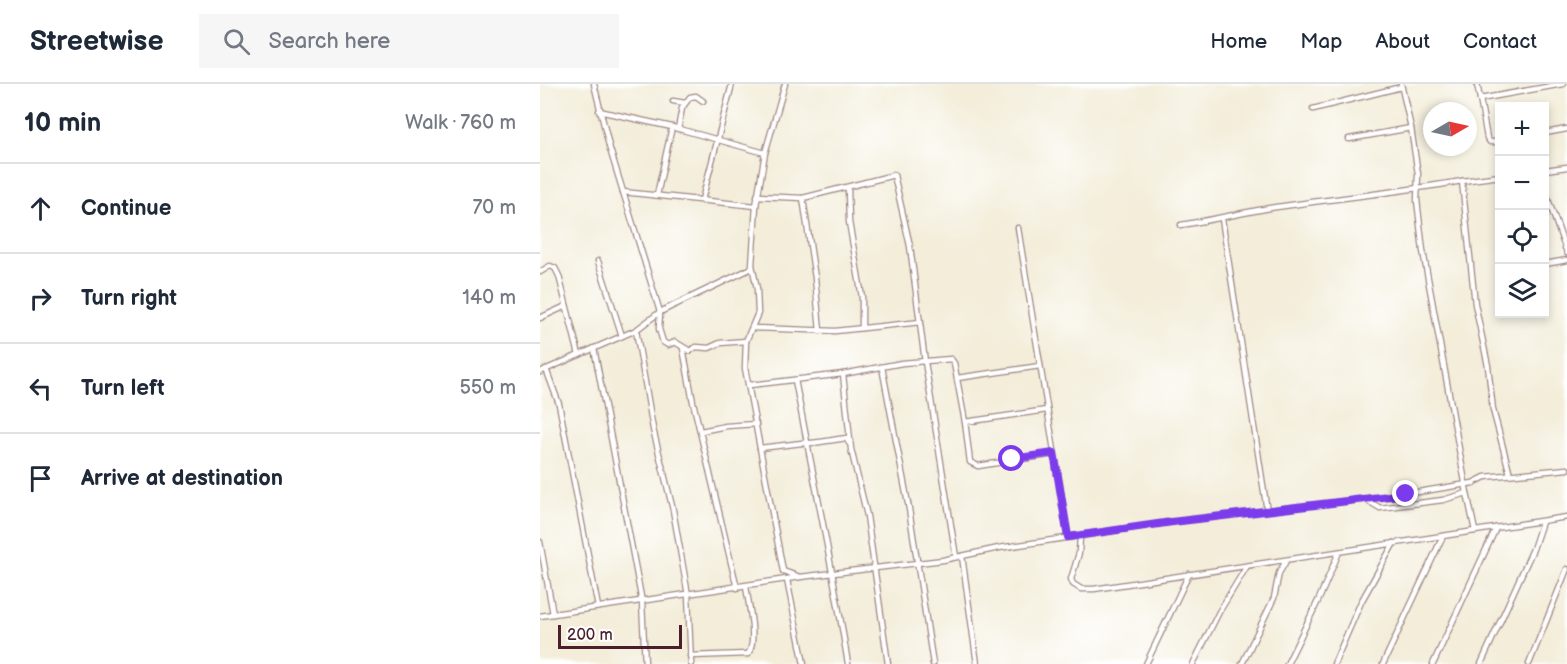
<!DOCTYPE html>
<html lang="en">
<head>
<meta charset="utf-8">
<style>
	body { margin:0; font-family:"Balsamiq Sans",sans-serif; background:#f6f6f7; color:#1f2937 }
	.controls { position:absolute; right:18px; top:18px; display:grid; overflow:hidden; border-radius:0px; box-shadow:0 3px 9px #0003 }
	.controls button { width:54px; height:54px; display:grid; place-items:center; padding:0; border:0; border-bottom:2px solid #e0e1e3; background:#fff; color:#1f2937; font:30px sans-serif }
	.compass { position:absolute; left:883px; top:18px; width:54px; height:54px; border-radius:50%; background:#fff; box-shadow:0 3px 9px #0003; rotate:81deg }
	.scale { position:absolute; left:18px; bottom:15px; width:124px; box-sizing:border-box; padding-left:6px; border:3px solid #4a1f2b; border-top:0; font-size:16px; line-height:21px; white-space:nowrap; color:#4a1f2b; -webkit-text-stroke:4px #fff; paint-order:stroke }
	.stop { position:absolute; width:18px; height:18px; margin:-14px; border:4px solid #7c3aed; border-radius:50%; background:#fff }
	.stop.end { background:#7c3aed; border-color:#fff; box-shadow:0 2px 6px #0008 }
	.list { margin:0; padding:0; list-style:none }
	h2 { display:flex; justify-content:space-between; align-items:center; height:78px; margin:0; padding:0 24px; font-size:26px }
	h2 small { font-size:20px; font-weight:400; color:#747a83 }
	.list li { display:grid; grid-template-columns:39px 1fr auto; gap:18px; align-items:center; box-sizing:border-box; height:90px; padding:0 24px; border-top:2px solid #e0e1e3 }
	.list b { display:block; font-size:22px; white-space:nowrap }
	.list em { font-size:20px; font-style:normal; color:#747a83 }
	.icon { flex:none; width:33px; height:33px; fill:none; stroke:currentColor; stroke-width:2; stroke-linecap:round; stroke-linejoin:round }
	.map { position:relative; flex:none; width:1027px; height:580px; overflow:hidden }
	header { display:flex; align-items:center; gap:36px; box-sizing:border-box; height:84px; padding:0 30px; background:#fff; border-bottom:2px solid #e0e1e3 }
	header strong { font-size:28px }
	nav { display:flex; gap:33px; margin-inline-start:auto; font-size:21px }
	.search { width:420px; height:54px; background:#f6f6f7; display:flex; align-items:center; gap:15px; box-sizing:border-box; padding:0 21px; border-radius:0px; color:#747a83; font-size:22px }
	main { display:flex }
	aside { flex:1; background:#fff }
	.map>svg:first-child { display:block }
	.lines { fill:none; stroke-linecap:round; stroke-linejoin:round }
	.minor-casing { stroke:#9e8682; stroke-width:7 }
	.minor { stroke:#fff; stroke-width:4.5 }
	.route { stroke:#7c3aed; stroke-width:8 }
</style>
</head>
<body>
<header>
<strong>Streetwise</strong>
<div class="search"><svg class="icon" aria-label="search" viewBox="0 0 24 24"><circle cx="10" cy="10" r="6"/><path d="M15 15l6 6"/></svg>Search here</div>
<nav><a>Home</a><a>Map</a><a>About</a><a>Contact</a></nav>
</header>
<main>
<aside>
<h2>10 min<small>Walk · 760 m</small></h2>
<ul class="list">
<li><svg class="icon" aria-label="ahead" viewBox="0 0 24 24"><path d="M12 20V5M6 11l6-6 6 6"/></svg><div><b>Continue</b></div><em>70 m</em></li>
<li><svg class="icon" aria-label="right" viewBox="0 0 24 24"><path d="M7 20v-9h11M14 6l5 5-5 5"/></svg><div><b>Turn right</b></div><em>140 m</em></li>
<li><svg class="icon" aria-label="left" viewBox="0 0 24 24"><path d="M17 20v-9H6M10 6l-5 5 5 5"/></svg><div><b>Turn left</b></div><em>550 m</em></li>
<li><svg class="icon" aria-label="arrive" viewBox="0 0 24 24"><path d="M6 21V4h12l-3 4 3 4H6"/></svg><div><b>Arrive at destination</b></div></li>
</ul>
</aside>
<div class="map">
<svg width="1027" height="580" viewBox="0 0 1027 580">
	<rect width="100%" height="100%" fill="#fff"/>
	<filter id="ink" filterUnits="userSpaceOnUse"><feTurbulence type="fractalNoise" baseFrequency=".0167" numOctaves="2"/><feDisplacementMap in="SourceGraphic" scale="12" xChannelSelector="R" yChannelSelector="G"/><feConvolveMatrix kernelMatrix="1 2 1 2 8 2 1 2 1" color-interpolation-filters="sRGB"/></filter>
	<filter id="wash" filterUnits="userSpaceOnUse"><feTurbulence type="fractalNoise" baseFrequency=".008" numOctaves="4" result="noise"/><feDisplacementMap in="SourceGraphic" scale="24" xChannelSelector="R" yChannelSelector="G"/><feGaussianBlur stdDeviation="1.35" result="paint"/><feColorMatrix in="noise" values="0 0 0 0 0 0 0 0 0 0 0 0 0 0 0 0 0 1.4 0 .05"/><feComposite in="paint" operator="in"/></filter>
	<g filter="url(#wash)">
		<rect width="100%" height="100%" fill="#f3edd9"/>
	</g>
	<g filter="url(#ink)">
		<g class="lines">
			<g class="minor-casing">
				<g id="minor">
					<path d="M 54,0 L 69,62 L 120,228 L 119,245 L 123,258 L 128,261 L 135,258 L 150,267 L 156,263 L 169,264 L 180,259 L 206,257"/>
					<path d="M 245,0 L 225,69 L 216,122 L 212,181 L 217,205 L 218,229 L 206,257 L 205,284 L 243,487 L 260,493 L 403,476 L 459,464 L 632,438 L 866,410 L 933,399 L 945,393 L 1027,385"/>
					<path d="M 861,0 L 871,44 L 878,90 L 877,116 L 883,167 L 927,409 L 935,447 L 1027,433"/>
					<path d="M 937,0 L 940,15 L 1023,0"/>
					<path d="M 940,15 L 947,54 L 950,58 L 960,58"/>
					<path d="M 133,17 L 145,19"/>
					<path d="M 773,25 L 861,3"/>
					<path d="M 59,27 L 132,43 L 225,69"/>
					<path d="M 138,45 L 142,24 L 150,13 L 156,12 L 163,17"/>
					<path d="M 1005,49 L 1027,45"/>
					<path d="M 809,55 L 871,44"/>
					<path d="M 1005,86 L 1027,83"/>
					<path d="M 922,97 L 960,92"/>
					<path d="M 308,104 L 309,138 L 322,213 L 322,244"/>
					<path d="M 1005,107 L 1027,169"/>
					<path d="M 83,108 L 216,122"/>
					<path d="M 117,111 L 132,43"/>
					<path d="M 217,112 L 263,114 L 354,91 L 370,162 L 385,278 L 416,473"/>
					<path d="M 263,114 L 275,194 L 280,247"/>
					<path d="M 162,116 L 192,0"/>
					<path d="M 682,135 L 727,427"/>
					<path d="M 641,141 C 673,136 704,128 736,123 C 798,114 860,108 922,97 L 935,220 L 948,282 L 953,326 L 970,390"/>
					<path d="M 478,144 L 528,453"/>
					<path d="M 58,177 L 82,252"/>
					<path d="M 1005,180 L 1027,176"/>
					<path d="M 0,188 L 10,182 L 15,184 L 19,192 L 39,271"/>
					<path d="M 0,234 L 26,222"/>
					<path d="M 212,244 L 295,247 L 381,238"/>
					<path d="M 96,246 L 113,345 L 133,426 L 148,511 L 151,580"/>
					<path d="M 54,264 L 102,518 L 105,580"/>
					<path d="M 143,264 L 153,318 L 197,504"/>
					<path d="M 342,283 L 369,425 L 393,580"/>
					<path d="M 6,285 L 19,320 L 58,523"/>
					<path d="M 0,288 L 96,246 L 120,228 L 212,184"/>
					<path d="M 303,290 L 311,365 L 327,432 L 348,580"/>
					<path d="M 417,294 L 500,282"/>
					<path d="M 255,296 C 273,391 293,485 308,580"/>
					<path d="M 210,301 L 303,290 L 362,279 L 411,275 L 414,279 L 425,338 L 430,378 L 438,382 L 514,370"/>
					<path d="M 425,338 L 507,326"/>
					<path d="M 161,347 L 186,342 L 216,340"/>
					<path d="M 220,364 L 262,359 C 267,361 299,355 306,354 L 309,359"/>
					<path d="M 825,415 L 840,424 L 903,416 L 927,409"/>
					<path d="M 540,452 L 539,469 L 531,495 L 533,500 L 541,505 L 554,505 L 935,447"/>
					<path d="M 0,458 L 13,530"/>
					<path d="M 422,472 L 437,580"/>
					<path d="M 247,496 L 264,580"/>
					<path d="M 0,532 L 260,493"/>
					<path d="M 150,572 L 208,570 C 218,558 208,518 206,502"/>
					<path d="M 606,580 L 649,490"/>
					<path d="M 653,580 L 679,528 L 707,482"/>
					<path d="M 702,580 L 734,514 L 739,489 L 746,477"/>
					<path d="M 747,580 L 779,515 L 799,468"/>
					<path d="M 794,580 L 821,518 L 854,459"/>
					<path d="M 843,580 L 903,452"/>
					<path d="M 893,580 L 956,444"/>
					<path d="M 941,580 L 993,465 L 1002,438"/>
					<path d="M 989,580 L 1027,485"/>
				</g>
			</g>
			<use href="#minor" class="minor"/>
		</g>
	</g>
	<g class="lines" filter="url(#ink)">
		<path class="route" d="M 472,375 L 514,369 L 528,453 L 632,438 L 866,410"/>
	</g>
</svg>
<div class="controls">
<button>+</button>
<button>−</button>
<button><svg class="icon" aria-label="locate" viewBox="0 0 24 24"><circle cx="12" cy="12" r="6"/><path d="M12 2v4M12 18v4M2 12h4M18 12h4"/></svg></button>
<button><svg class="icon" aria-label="layers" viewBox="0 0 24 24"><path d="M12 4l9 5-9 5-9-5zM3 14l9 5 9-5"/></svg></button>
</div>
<svg class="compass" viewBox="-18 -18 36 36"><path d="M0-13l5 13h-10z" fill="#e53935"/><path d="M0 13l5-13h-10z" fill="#747a83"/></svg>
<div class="scale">200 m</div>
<div class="stop" style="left:472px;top:375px"></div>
<div class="stop end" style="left:866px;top:410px"></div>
</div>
</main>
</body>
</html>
